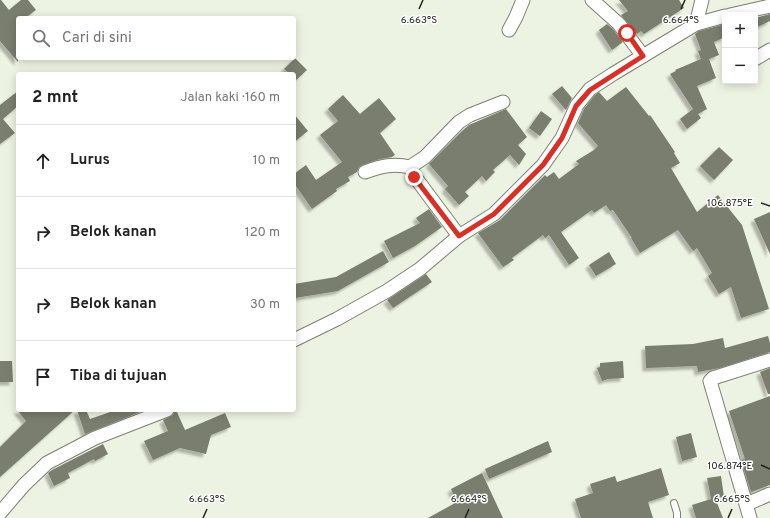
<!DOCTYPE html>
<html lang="id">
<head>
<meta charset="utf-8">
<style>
	body { margin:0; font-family:Overpass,sans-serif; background:#f6f6f6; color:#222 }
	.controls { position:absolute; right:12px; top:12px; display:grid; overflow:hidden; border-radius:4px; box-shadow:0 2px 10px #0003 }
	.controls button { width:36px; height:36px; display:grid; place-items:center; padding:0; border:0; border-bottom:1px solid #e0e0e0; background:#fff; color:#222; font:20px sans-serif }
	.stop { position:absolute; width:12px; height:12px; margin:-9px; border:3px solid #d93025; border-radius:50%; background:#fff }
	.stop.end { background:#d93025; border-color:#fff; box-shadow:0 1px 4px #0008 }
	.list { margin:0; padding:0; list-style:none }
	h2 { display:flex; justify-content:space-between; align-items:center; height:52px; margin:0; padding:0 16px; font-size:17px }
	h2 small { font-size:13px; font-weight:400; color:#767676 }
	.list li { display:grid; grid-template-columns:26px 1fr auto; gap:12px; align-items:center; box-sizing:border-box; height:72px; padding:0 16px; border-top:1px solid #e0e0e0 }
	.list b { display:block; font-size:15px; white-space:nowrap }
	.list em { font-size:13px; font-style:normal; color:#767676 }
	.icon { flex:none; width:22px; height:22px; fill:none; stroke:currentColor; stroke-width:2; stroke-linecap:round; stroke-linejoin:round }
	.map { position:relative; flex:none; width:770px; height:518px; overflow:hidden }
	.search { position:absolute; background:#fff; box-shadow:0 2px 10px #0003; left:16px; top:16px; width:280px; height:44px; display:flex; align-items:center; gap:10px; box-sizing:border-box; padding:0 14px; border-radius:4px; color:#767676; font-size:15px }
	.panel { position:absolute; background:#fff; box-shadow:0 2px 10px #0003; left:16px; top:72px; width:280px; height:340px; border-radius:4px }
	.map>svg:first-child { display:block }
	.building { fill:#797e6e; filter:url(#shadow) }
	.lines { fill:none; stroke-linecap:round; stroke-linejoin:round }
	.service-casing { stroke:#7c8171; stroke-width:8 }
	.minor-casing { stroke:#7c8171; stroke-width:15 }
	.service { stroke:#fff; stroke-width:6 }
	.minor { stroke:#fff; stroke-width:13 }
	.route { stroke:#d93025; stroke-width:5 }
	.ticks { fill:none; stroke:#21231d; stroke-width:1.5 }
	.ticks-label { font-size:10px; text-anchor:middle; fill:#21231d; stroke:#fff; stroke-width:3; stroke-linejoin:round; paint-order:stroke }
</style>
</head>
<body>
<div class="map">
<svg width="770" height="518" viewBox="0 0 770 518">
	<defs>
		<filter id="shadow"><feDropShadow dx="-3.5" dy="3.5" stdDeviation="1" flood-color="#0004"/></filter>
	</defs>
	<rect width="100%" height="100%" fill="#edf3e2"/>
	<g class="building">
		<path d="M 0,0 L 1,0 L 9,10 L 21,0 L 28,0 L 36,10 L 25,18 L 18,18 L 18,62 L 0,41 Z"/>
		<path d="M 619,0 L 679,0 L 684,8 L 644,34 L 641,31 L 637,34 L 621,15 L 628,11 Z"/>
		<path d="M 770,14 L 770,21 L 755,28 L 755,18 Z"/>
		<path d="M 607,24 L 613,29 L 623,42 L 612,50 L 599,30 Z"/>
		<path d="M 725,24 L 725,37 L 714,42 L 719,55 L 709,59 L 716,78 L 697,86 L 707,109 L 698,114 L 701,118 L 687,129 L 680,119 L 693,109 L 670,74 L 676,71 L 675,70 L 701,59 L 698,51 L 701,50 L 695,34 L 699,31 Z"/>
		<path d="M 295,58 L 307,70 L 296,80 L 294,78 L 294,74 L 290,74 L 284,69 Z"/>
		<path d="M 562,86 L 572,98 L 566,110 L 552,94 Z"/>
		<path d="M 626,87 L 649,116 L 650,115 L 675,152 L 674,153 L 680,163 L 671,168 L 697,212 L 718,195 L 742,225 L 769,309 L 741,318 L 731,287 L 719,294 L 708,276 L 712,273 L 697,248 L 693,251 L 678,230 L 640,253 L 631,238 L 632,238 L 613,210 L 610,211 L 606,205 L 594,213 L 592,210 L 561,232 L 579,258 L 569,265 L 549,235 L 545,238 L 543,235 L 512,258 L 514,260 L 503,267 L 478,233 L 500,220 L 545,175 L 547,177 L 554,172 L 559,179 L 579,164 L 576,161 L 594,150 L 598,146 L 578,123 L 584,109 L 595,95 L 599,92 L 607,101 Z"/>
		<path d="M 18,91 L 18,106 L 3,119 L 15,133 L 0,144 L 0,105 Z"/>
		<path d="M 343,95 L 360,114 L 379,98 L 396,119 L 380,133 L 395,155 L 392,157 L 380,159 L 362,165 L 359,167 L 357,172 L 348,177 L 350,181 L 336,189 L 337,191 L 312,209 L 294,183 L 294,174 L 306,165 L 316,180 L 342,162 L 320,135 L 338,121 L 328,109 Z"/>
		<path d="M 506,109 L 527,137 L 518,145 L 526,154 L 519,165 L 510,155 L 493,170 L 495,172 L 486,181 L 482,176 L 465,192 L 469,196 L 459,205 L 445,189 L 448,186 L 429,164 L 462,131 L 469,125 Z"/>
		<path d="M 541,111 L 552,119 L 540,136 L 529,128 Z"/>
		<path d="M 294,114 L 308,131 L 294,142 Z"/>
		<path d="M 719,147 L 733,160 L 714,180 L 700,166 Z"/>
		<path d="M 429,209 L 442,227 L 415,246 L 393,258 L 384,241 L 420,223 L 416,218 Z"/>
		<path d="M 770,212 L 770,254 L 754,219 Z"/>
		<path d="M 383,251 L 389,262 L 338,291 L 295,298 L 294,284 L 336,277 Z"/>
		<path d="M 609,252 L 616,264 L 596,276 L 589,265 Z"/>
		<path d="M 426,274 L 432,282 L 393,308 L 387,300 Z"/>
		<path d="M 768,336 L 770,343 L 770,352 L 720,368 L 698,372 L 697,366 L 646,368 L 645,346 L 693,344 L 723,338 L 725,348 Z"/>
		<path d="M 0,361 L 12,361 L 13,382 L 0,382 Z"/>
		<path d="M 623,361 L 624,378 L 608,379 L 602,381 L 597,368 L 600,367 L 600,363 Z"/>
		<path d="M 770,368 L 770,394 L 768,394 L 760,372 Z"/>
		<path d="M 770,396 L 770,485 L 751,492 L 741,460 L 745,459 L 729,411 Z"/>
		<path d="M 17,410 L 75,410 L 0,477 L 0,447 L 26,421 Z"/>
		<path d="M 77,410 L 86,410 L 90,419 L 116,410 L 145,410 L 85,434 Z"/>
		<path d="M 175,410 L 176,410 L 185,430 L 225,413 L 231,427 L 211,435 L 206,454 L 180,448 L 153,460 L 144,441 L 168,431 L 163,420 L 173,415 Z"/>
		<path d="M 691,433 L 697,457 L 682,461 L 676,437 Z"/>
		<path d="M 548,441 L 552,452 L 489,479 L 485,469 Z"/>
		<path d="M 103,444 L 108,454 L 95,461 L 94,459 L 68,473 L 70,478 L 54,486 L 48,473 L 52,470 Z"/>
		<path d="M 661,468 L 669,495 L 648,502 L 653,518 L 581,518 L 575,499 L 593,493 L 590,484 L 615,476 L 617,482 Z"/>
		<path d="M 482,473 L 503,518 L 428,518 L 457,502 L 451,489 Z"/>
		<path d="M 721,476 L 724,497 L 715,498 L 723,518 L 696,518 L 692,505 L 711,499 L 707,478 Z"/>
	</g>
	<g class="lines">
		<g class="service-casing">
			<path id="service" d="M 674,503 L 677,513 L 677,518"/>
		</g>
		<g class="minor-casing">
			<g id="minor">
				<path d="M 592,0 L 619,24 L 643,56"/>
				<path d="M 730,15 L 770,6"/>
				<path d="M 696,24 L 702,0"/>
				<path d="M 509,30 L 516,17 L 523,0"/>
				<path d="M 755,59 L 770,50"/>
				<path d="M 365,172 C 381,166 394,163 410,167"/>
				<path d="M 459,236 L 415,177 L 410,167 L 425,157 L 459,122 L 470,115 L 503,102"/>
				<path d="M 294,340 L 337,319 L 387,291 L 420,269 L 459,236 L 494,214 L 543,165 L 562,138 L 577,105 L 590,89 L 613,74 L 696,24 L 725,16"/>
				<path d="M 747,504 L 770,494"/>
				<path d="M 0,513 L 24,485 L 47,463 L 95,438 L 167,410"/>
				<path d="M 750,518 L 710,381 L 713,378 L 770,360"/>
			</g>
		</g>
		<use href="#service" class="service"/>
		<use href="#minor" class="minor"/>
	</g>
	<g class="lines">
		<path class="route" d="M 414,177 L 459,236 L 494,214 L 543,165 L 562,138 L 576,106 L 590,90 L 643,56 L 627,33"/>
	</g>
	<path class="ticks" d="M 419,9 L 423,0M 681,9 L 685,0M 761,203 L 770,206M 761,465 L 770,469M 203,518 L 207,509M 465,518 L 469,509M 728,518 L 732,509"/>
	<g class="ticks-label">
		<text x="419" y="23">6.663°S</text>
		<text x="681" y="23">6.664°S</text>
		<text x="730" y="206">106.875°E</text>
		<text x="730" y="469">106.874°E</text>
		<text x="207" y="502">6.663°S</text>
		<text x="469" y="502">6.664°S</text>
		<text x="732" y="502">6.665°S</text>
	</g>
</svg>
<div class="controls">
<button>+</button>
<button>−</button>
</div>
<div class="stop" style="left:627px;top:33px"></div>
<div class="stop end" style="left:414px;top:177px"></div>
<div class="search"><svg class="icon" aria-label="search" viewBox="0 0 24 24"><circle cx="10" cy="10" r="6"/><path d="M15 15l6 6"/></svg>Cari di sini</div>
<section class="panel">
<h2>2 mnt<small>Jalan kaki · 160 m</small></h2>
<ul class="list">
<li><svg class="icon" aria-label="ahead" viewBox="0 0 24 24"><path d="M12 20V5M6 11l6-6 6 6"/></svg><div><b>Lurus</b></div><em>10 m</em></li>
<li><svg class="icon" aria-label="right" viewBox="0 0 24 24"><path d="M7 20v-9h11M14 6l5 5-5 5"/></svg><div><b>Belok kanan</b></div><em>120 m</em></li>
<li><svg class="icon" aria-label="right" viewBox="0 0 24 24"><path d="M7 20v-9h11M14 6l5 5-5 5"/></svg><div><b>Belok kanan</b></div><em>30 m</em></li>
<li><svg class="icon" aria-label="arrive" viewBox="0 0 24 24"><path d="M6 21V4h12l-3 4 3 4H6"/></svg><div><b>Tiba di tujuan</b></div></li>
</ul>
</section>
</div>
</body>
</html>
